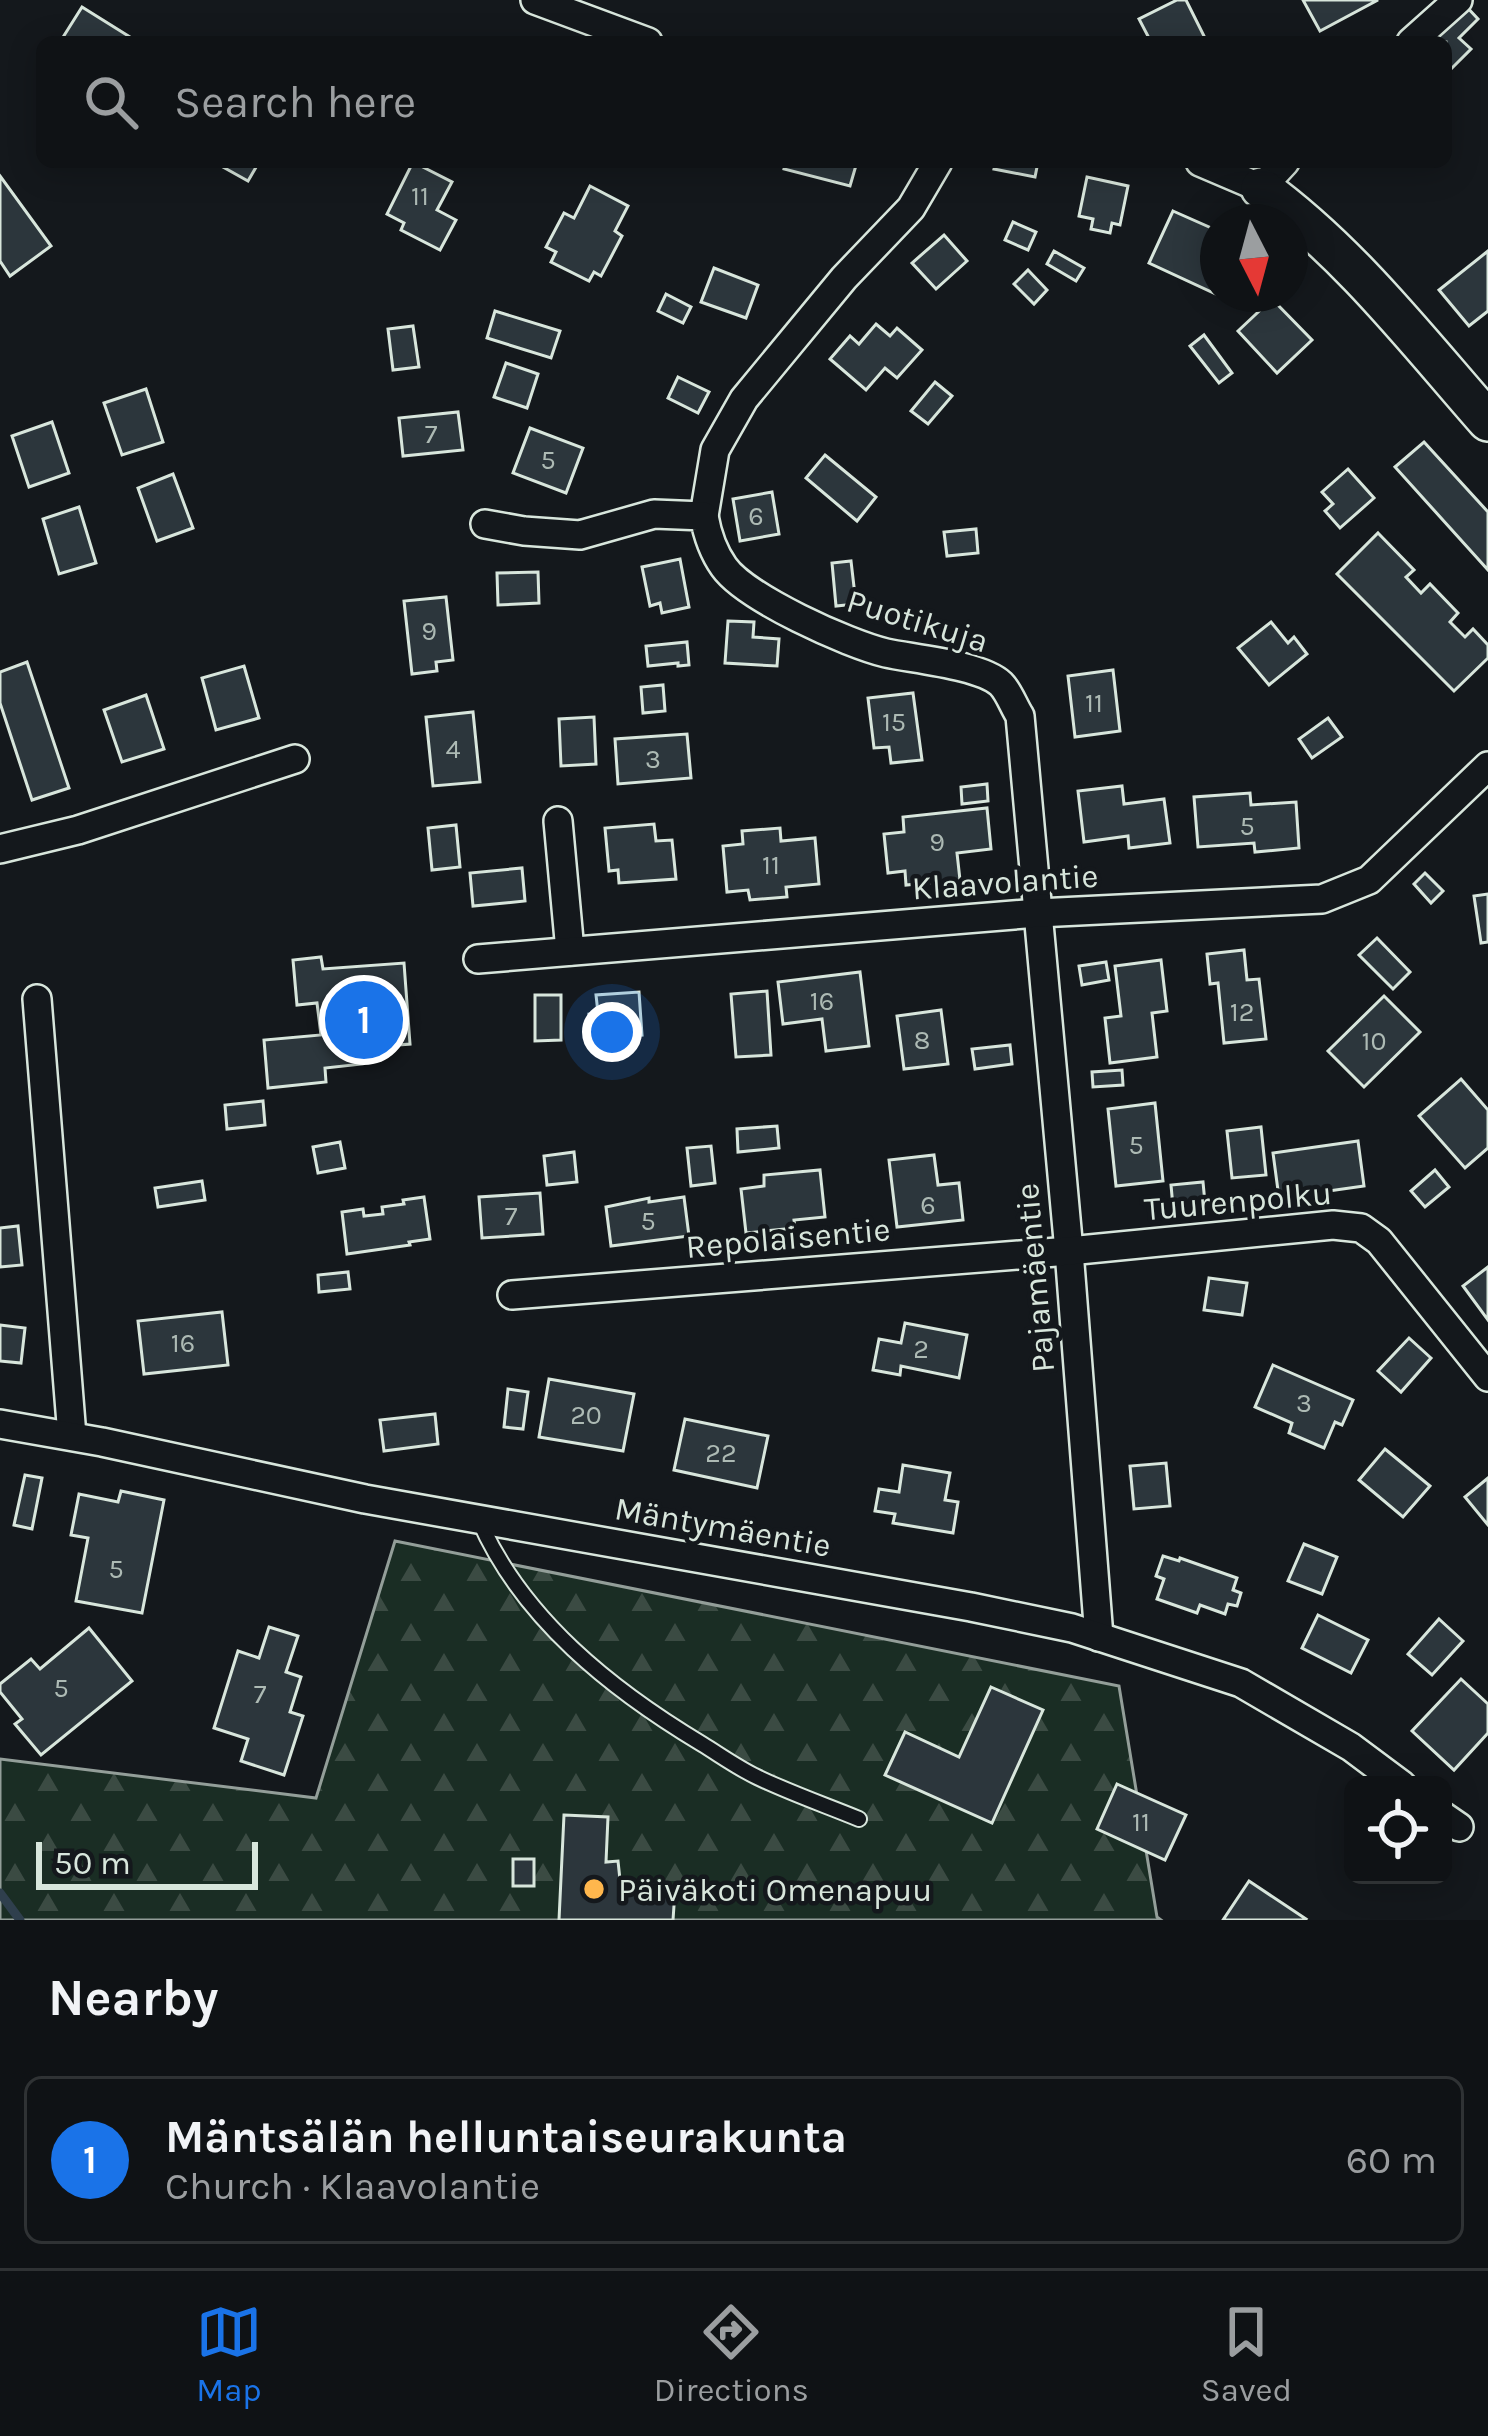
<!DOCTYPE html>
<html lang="en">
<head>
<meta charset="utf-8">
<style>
	body { margin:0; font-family:Karla,sans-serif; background:#1d2022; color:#f1f3f6 }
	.controls { position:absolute; right:36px; bottom:36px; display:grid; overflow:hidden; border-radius:18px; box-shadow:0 6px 30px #0003 }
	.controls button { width:108px; height:108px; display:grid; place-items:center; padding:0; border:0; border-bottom:3px solid #2f3234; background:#0f1215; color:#f1f3f6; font:60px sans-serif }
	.compass { position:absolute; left:1200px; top:204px; width:108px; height:108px; border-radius:50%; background:#0f1215; box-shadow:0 6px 30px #0003; rotate:174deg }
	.scale { position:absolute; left:36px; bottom:30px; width:222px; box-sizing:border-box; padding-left:12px; border:6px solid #d8e6dc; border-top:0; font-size:33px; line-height:42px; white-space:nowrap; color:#d8e6dc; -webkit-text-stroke:9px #14181c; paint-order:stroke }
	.you { position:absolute; left:612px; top:1032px; width:42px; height:42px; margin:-30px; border:9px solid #fff; border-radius:50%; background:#1a73e8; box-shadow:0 0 0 18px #1a73e833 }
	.badge { display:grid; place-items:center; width:78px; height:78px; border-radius:50%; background:#1a73e8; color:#fff; font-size:39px; font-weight:700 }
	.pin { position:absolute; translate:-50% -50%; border:6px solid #fff; box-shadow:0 3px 12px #0006 }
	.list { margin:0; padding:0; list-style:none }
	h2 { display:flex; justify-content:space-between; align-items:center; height:156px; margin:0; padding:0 48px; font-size:51px }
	h2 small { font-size:39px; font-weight:400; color:#9b9ea0 }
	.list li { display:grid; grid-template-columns:78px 1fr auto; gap:36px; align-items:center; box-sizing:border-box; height:168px; margin:0 24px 24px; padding:0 24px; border:3px solid #2f3234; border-radius:18px }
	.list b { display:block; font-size:45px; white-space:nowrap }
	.list p { margin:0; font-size:39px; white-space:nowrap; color:#9b9ea0 }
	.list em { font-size:39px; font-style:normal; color:#9b9ea0 }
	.icon { flex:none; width:66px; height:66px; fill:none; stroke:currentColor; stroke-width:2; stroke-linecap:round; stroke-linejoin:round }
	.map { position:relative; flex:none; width:1488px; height:1920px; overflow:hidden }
	.search { position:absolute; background:#0f1215; box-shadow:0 6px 30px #0003; left:36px; right:36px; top:36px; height:132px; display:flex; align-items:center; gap:30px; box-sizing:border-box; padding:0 42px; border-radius:18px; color:#9b9ea0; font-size:45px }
	.sheet { height:348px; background:#0f1215 }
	nav { display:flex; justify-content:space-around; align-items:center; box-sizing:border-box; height:168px; border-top:3px solid #2f3234; background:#0f1215; font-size:33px; color:#9b9ea0 }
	nav a { display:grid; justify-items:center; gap:6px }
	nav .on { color:#1a73e8 }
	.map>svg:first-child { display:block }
	.forest { fill:url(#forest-firs); stroke:#939e99; stroke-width:3 }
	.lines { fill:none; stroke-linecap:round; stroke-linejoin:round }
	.stream { stroke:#2f3f4d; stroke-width:9 }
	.building { fill:#2c363c; stroke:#d8e6dc; stroke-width:3 }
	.lane-casing { stroke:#d8e6dc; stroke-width:18 }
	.street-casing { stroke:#d8e6dc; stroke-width:32 }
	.secondary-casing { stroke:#d8e6dc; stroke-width:44 }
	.lane { stroke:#14181c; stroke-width:14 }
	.street { stroke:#14181c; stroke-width:27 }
	.secondary { stroke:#14181c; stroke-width:39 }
	.poi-dot { fill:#ffb74d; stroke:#14181c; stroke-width:4.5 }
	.labels { text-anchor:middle; stroke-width:9; stroke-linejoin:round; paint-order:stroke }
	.number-label { font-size:27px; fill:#adbab4 }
	.street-label { font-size:33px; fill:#d8e6dc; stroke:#14181c }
	.poi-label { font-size:33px; fill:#d8e6dc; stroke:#14181c; text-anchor:start }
</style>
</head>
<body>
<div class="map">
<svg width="1488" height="1920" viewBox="0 0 1488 1920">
	<defs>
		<pattern id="forest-firs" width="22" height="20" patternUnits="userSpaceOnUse" patternTransform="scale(3)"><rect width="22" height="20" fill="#1a2d24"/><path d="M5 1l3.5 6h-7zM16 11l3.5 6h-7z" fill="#3b4b43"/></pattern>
	</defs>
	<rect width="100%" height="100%" fill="#14181c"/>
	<path class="forest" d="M 395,1541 L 1119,1686 L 1157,1917 L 1161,1920 L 0,1920 L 0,1759 L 316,1798 Z"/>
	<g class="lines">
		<path class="stream" d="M 0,1893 L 20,1920"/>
	</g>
	<g class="building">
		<path d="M 1177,0 L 1186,0 L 1207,42 L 1151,42 L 1139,19 Z"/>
		<path d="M 1303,0 L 1378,0 L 1320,31 Z"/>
		<path d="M 1464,4 L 1478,19 L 1459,38 L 1471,49 L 1446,74 L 1446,42 L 1426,42 Z"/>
		<path d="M 82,7 L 138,42 L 60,42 Z"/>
		<path d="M 214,162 L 259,162 L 248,181 Z"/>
		<path d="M 413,162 L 452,182 L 437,210 L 456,220 L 440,250 L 401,230 L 404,223 L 387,214 Z"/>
		<path d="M 786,162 L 857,162 L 850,186 L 784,169 Z"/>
		<path d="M 996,162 L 1038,162 L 1035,177 L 994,169 Z"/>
		<path d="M 0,176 L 51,246 L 10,276 L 0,261 Z"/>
		<path d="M 1087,177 L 1128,186 L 1120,225 L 1112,223 L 1110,233 L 1091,229 L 1093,219 L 1079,216 Z"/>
		<path d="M 590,186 L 628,206 L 615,231 L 622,236 L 601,276 L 594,272 L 589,281 L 551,262 L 556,252 L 546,247 L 564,213 L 574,218 Z"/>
		<path d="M 1173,211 L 1218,231 L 1218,294 L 1235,294 L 1231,301 L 1149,263 Z"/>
		<path d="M 1013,222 L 1036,232 L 1028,250 L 1005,240 Z"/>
		<path d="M 944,235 L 967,261 L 936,289 L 912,263 Z"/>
		<path d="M 1054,251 L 1084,268 L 1076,281 L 1047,264 Z"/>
		<path d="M 1488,251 L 1488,311 L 1469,326 L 1439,290 Z"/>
		<path d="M 714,268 L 758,285 L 746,318 L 701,302 Z"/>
		<path d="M 1028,270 L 1047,290 L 1034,304 L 1014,284 Z"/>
		<path d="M 666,294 L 691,307 L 683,323 L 658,311 Z"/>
		<path d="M 1272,299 L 1312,340 L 1277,373 L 1238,331 Z"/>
		<path d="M 495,311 L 560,331 L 551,358 L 487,338 Z"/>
		<path d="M 876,324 L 890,336 L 897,328 L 922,350 L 897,378 L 885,368 L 866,390 L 830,359 L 850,336 L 859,344 Z"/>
		<path d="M 413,326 L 419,367 L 393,370 L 388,329 Z"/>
		<path d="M 1204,335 L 1232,373 L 1219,383 L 1190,346 Z"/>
		<path d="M 506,363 L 538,374 L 527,408 L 494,397 Z"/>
		<path d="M 678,377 L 709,392 L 698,413 L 668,398 Z"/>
		<path d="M 935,382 L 952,396 L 928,424 L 911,411 Z"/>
		<path d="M 146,389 L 163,442 L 122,455 L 104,403 Z"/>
		<path d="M 458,412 L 463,450 L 403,456 L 399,418 Z"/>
		<path d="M 52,422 L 69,473 L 29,487 L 12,436 Z"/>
		<path d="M 530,428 L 583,448 L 566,493 L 513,473 Z"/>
		<path d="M 1424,442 L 1488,512 L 1488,570 L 1395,467 Z"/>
		<path d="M 825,455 L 876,497 L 857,521 L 806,478 Z"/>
		<path d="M 1348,469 L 1374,498 L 1340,528 L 1325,511 L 1333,504 L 1322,492 Z"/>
		<path d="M 173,474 L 193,528 L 157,541 L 138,488 Z"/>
		<path d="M 772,492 L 779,534 L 740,541 L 733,499 Z"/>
		<path d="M 79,507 L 96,563 L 59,574 L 43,519 Z"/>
		<path d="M 976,529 L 978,553 L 947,556 L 944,532 Z"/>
		<path d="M 1378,533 L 1414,570 L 1406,577 L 1421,593 L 1430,584 L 1458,613 L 1450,622 L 1465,637 L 1473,629 L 1488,645 L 1488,658 L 1454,691 L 1337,574 Z"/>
		<path d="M 680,559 L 689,607 L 662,613 L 660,603 L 650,606 L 642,567 Z"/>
		<path d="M 851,561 L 856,604 L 836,606 L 832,563 Z"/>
		<path d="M 538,572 L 539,603 L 498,605 L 497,573 Z"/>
		<path d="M 446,597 L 453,660 L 436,662 L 437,671 L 412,674 L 404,601 Z"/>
		<path d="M 728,621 L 754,622 L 753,637 L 779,639 L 777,666 L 725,663 Z"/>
		<path d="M 1271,622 L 1288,643 L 1294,637 L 1307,654 L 1269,685 L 1238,648 Z"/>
		<path d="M 687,642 L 689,665 L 678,666 L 678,663 L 648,666 L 646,646 Z"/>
		<path d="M 27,662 L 69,788 L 32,800 L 0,703 L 0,672 Z"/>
		<path d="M 244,666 L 259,718 L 216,730 L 202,678 Z"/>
		<path d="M 1113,670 L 1120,731 L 1075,737 L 1068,676 Z"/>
		<path d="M 663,685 L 665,711 L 643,713 L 641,687 Z"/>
		<path d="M 913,693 L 922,760 L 891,763 L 889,747 L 874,748 L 868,698 Z"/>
		<path d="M 146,695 L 164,749 L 122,762 L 104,710 Z"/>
		<path d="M 473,712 L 480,782 L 433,786 L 426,717 Z"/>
		<path d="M 594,717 L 596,764 L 561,766 L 559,719 Z"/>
		<path d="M 1328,718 L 1342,737 L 1312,758 L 1299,739 Z"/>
		<path d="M 687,734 L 691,778 L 618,784 L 615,739 Z"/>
		<path d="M 987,784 L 988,801 L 962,804 L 961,787 Z"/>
		<path d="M 1122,786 L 1124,804 L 1164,799 L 1170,843 L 1129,848 L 1128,836 L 1084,842 L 1078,791 Z"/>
		<path d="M 1250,793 L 1251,805 L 1296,802 L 1299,848 L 1255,852 L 1254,843 L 1198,847 L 1194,797 Z"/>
		<path d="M 987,808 L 991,849 L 957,853 L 960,880 L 906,885 L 905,871 L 888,873 L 884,834 L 904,832 L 903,817 Z"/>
		<path d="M 654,824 L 656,841 L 672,840 L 676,879 L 619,883 L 618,870 L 609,871 L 605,828 Z"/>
		<path d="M 456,825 L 460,867 L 432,870 L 428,828 Z"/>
		<path d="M 780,828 L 781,841 L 815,838 L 819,884 L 786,887 L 787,897 L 750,900 L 748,890 L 727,892 L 723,846 L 743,844 L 742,831 Z"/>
		<path d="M 522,868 L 525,901 L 473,906 L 470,873 Z"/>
		<path d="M 1425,873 L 1443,891 L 1431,903 L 1414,884 Z"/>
		<path d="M 1488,894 L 1488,942 L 1481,943 L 1474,896 Z"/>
		<path d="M 1377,938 L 1410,972 L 1393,989 L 1359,955 Z"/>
		<path d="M 1244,950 L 1247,980 L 1259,979 L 1266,1039 L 1224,1043 L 1218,983 L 1210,984 L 1207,954 Z"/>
		<path d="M 321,957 L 323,969 L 404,963 L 410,1044 L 360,1048 L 362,1064 L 325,1068 L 326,1082 L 268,1088 L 264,1040 L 321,1035 L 317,1003 L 297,1005 L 293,960 Z"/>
		<path d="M 1161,960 L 1167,1011 L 1152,1013 L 1157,1057 L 1110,1063 L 1105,1018 L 1121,1016 L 1115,966 Z"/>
		<path d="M 1106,962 L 1109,980 L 1082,985 L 1079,966 Z"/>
		<path d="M 860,972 L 869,1046 L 826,1051 L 822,1019 L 783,1024 L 778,982 Z"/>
		<path d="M 767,991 L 771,1055 L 736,1057 L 731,994 Z"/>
		<path d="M 639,992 L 642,1035 L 591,1039 L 589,1014 L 598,1013 L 596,995 Z"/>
		<path d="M 535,995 L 561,995 L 561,1040 L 535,1041 Z"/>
		<path d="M 1384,996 L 1420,1032 L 1364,1087 L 1328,1051 Z"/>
		<path d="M 941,1010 L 948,1064 L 904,1069 L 897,1016 Z"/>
		<path d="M 1010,1045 L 1012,1064 L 975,1069 L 972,1049 Z"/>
		<path d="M 1122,1070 L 1123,1085 L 1093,1087 L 1092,1072 Z"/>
		<path d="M 1461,1079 L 1488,1110 L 1488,1148 L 1465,1168 L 1419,1116 Z"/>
		<path d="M 263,1101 L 265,1125 L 227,1129 L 225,1105 Z"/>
		<path d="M 1155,1103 L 1163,1181 L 1116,1186 L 1108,1109 Z"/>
		<path d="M 777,1126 L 779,1148 L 738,1152 L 737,1129 Z"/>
		<path d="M 1261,1127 L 1266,1175 L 1232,1178 L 1227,1131 Z"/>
		<path d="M 1358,1141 L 1364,1186 L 1279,1198 L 1273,1153 Z"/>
		<path d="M 340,1142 L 345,1168 L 318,1173 L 313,1147 Z"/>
		<path d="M 711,1146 L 715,1183 L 691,1186 L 687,1148 Z"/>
		<path d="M 574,1152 L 577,1182 L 547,1185 L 544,1156 Z"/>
		<path d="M 934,1155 L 938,1185 L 959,1183 L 963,1220 L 897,1227 L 889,1160 Z"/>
		<path d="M 820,1170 L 825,1217 L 794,1220 L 795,1228 L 746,1233 L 741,1189 L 764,1186 L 764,1175 Z"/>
		<path d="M 1435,1170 L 1449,1187 L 1425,1207 L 1411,1191 Z"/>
		<path d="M 202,1181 L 205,1200 L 158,1207 L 155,1188 Z"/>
		<path d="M 1203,1182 L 1205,1203 L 1173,1207 L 1171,1185 Z"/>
		<path d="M 540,1193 L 543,1234 L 482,1238 L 479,1197 Z"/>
		<path d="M 424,1197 L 430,1239 L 409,1242 L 410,1245 L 347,1254 L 342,1212 L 363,1209 L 364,1216 L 383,1214 L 382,1207 L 404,1204 L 403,1200 Z"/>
		<path d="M 684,1197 L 689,1236 L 611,1246 L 606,1207 L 649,1198 L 649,1202 Z"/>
		<path d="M 18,1226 L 22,1265 L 0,1267 L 0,1228 Z"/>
		<path d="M 1488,1267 L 1488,1320 L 1463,1286 Z"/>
		<path d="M 348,1272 L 350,1289 L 319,1292 L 318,1275 Z"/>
		<path d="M 1209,1278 L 1247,1283 L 1242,1315 L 1204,1310 Z"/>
		<path d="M 222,1312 L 228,1365 L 144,1374 L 138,1321 Z"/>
		<path d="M 905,1323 L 967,1335 L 959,1378 L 901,1366 L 900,1375 L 873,1370 L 879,1339 L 901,1343 Z"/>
		<path d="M 0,1325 L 25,1328 L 21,1363 L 0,1361 Z"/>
		<path d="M 1409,1338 L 1431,1358 L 1401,1392 L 1378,1371 Z"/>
		<path d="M 1273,1365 L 1353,1400 L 1342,1425 L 1335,1422 L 1324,1448 L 1289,1433 L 1292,1423 L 1255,1407 Z"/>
		<path d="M 549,1379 L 634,1394 L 623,1451 L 539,1437 Z"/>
		<path d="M 508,1389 L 528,1392 L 523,1429 L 504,1427 Z"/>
		<path d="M 435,1414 L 438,1444 L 384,1451 L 380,1420 Z"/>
		<path d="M 685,1419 L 768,1436 L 757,1488 L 674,1470 Z"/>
		<path d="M 1385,1449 L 1430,1486 L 1403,1517 L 1359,1480 Z"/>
		<path d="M 1166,1463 L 1170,1506 L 1134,1509 L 1130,1466 Z"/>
		<path d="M 903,1465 L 950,1473 L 945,1500 L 958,1502 L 953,1533 L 893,1523 L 895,1514 L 875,1511 L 879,1489 L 899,1492 Z"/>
		<path d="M 25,1475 L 42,1478 L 32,1529 L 14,1525 Z"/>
		<path d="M 1488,1478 L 1488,1525 L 1465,1497 Z"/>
		<path d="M 121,1491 L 164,1500 L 142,1613 L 76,1601 L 88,1538 L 71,1535 L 79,1494 L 118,1502 Z"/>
		<path d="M 1304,1544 L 1337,1557 L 1322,1594 L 1288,1581 Z"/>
		<path d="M 1163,1556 L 1179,1561 L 1180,1558 L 1237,1578 L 1233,1590 L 1241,1593 L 1237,1606 L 1228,1604 L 1225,1614 L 1200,1605 L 1197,1613 L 1157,1599 L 1164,1579 L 1156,1576 Z"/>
		<path d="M 1318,1615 L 1368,1640 L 1351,1673 L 1302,1648 Z"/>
		<path d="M 1439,1619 L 1463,1641 L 1432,1675 L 1408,1654 Z"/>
		<path d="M 269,1627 L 298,1636 L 286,1672 L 301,1677 L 290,1712 L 303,1716 L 284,1775 L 241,1761 L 248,1739 L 214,1728 L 238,1651 L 259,1658 Z"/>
		<path d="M 89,1628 L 132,1681 L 41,1755 L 15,1724 L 22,1719 L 0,1692 L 0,1684 L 31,1659 L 40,1669 Z"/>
		<path d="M 1461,1679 L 1488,1704 L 1488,1733 L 1454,1770 L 1412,1731 Z"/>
		<path d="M 991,1687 L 1043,1710 L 992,1823 L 885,1775 L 905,1732 L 959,1757 Z"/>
		<path d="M 1117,1784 L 1186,1815 L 1165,1860 L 1097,1829 Z"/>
		<path d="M 564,1815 L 608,1817 L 606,1862 L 618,1861 L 621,1889 L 675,1891 L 673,1920 L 559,1920 Z"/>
		<rect x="513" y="1859" width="21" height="27"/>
		<path d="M 1249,1881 L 1306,1919 L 1305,1920 L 1223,1920 Z"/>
	</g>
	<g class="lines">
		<g class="lane-casing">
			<path id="lane" d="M 479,1520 C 522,1619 612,1690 702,1744 C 720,1755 738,1768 757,1777 C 790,1793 825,1805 859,1819"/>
		</g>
		<g class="street-casing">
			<g id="street">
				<path d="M 535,0 L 648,42"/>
				<path d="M 1411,42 L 1458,0"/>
				<path d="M 1200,162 L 1261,188 L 1285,162"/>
				<path d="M 704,516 L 715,450 L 744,399 L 844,278 L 911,208 L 938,162"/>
				<path d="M 485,524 L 524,531 L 580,535 L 654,514 L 704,516 C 707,533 714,553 724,567 C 746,598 848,644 886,653 C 914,659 981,665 1001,684 C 1009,692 1014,707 1020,716 L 1069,1251 L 1099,1637"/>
				<path d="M 558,821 L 570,951"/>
				<path d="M 0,849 L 78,830 L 295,759"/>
				<path d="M 478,959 L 1038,913 L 1322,899 L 1369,880 L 1488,766"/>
				<path d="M 37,999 L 72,1436"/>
				<path d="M 512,1295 L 1069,1251 L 1333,1225 L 1361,1228 L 1379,1241 L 1488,1377"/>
				<path d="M 0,1424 L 102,1442 L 365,1499 L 971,1607 L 1072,1628 L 1241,1683 L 1351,1747 L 1402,1785"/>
				<path d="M 1443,1816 L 1459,1827"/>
			</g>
		</g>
		<g class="secondary-casing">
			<path id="secondary" d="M 1261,188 C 1349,252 1416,339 1488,421"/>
		</g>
		<use href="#lane" class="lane"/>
		<use href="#street" class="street"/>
		<use href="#secondary" class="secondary"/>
	</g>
	<circle class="poi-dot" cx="594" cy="1889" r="12"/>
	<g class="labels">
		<g class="number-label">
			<text x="420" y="205">11</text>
			<text x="431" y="443">7</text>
			<text x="548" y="469">5</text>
			<text x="756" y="525">6</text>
			<text x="429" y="640">9</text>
			<text x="1094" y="712">11</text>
			<text x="894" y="731">15</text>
			<text x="453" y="758">4</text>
			<text x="653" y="768">3</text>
			<text x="1247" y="835">5</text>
			<text x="937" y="851">9</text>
			<text x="771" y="874">11</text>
			<text x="822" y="1010">16</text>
			<text x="1242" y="1021">12</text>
			<text x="922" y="1049">8</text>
			<text x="1374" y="1050">10</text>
			<text x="1136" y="1154">5</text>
			<text x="928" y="1214">6</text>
			<text x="511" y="1225">7</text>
			<text x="648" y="1230">5</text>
			<text x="183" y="1352">16</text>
			<text x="921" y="1358">2</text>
			<text x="1304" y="1412">3</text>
			<text x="586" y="1424">20</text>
			<text x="721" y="1462">22</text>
			<text x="116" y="1578">5</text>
			<text x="61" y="1697">5</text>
			<text x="260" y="1703">7</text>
			<text x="1141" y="1831">11</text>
		</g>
		<g class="street-label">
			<text transform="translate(918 620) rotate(17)" y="12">Puotikuja</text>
			<text transform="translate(1005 881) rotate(-4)" y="12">Klaavolantie</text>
			<text transform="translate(1238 1200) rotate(-5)" y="12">Tuurenpolku</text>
			<text transform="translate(788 1237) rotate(-5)" y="12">Repolaisentie</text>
			<text transform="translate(1034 1278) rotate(-95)" y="12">Pajamäentie</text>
			<text transform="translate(723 1526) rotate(10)" y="12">Mäntymäentie</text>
		</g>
		<g class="poi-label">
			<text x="618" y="1901">Päiväkoti Omenapuu</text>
		</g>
	</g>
</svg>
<div class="controls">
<button><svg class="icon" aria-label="locate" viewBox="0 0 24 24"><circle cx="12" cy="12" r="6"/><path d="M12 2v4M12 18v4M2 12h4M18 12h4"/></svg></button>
</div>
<svg class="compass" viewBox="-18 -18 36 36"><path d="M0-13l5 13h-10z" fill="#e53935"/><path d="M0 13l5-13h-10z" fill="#9b9ea0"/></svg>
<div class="scale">50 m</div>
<div class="you"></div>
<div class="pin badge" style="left:364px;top:1020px">1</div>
<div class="search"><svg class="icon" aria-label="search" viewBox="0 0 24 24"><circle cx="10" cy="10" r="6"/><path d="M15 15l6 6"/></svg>Search here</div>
</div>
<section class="sheet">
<h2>Nearby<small></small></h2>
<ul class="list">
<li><span class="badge">1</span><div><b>Mäntsälän helluntaiseurakunta</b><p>Church · Klaavolantie</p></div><em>60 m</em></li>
</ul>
</section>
<nav>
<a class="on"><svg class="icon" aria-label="map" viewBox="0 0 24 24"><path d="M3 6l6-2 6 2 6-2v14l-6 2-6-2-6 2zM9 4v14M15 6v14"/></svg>Map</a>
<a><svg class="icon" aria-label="directions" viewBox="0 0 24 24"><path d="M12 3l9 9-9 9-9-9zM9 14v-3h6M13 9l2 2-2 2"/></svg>Directions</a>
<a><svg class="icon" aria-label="saved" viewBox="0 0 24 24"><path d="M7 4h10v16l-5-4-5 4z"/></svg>Saved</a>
</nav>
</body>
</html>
